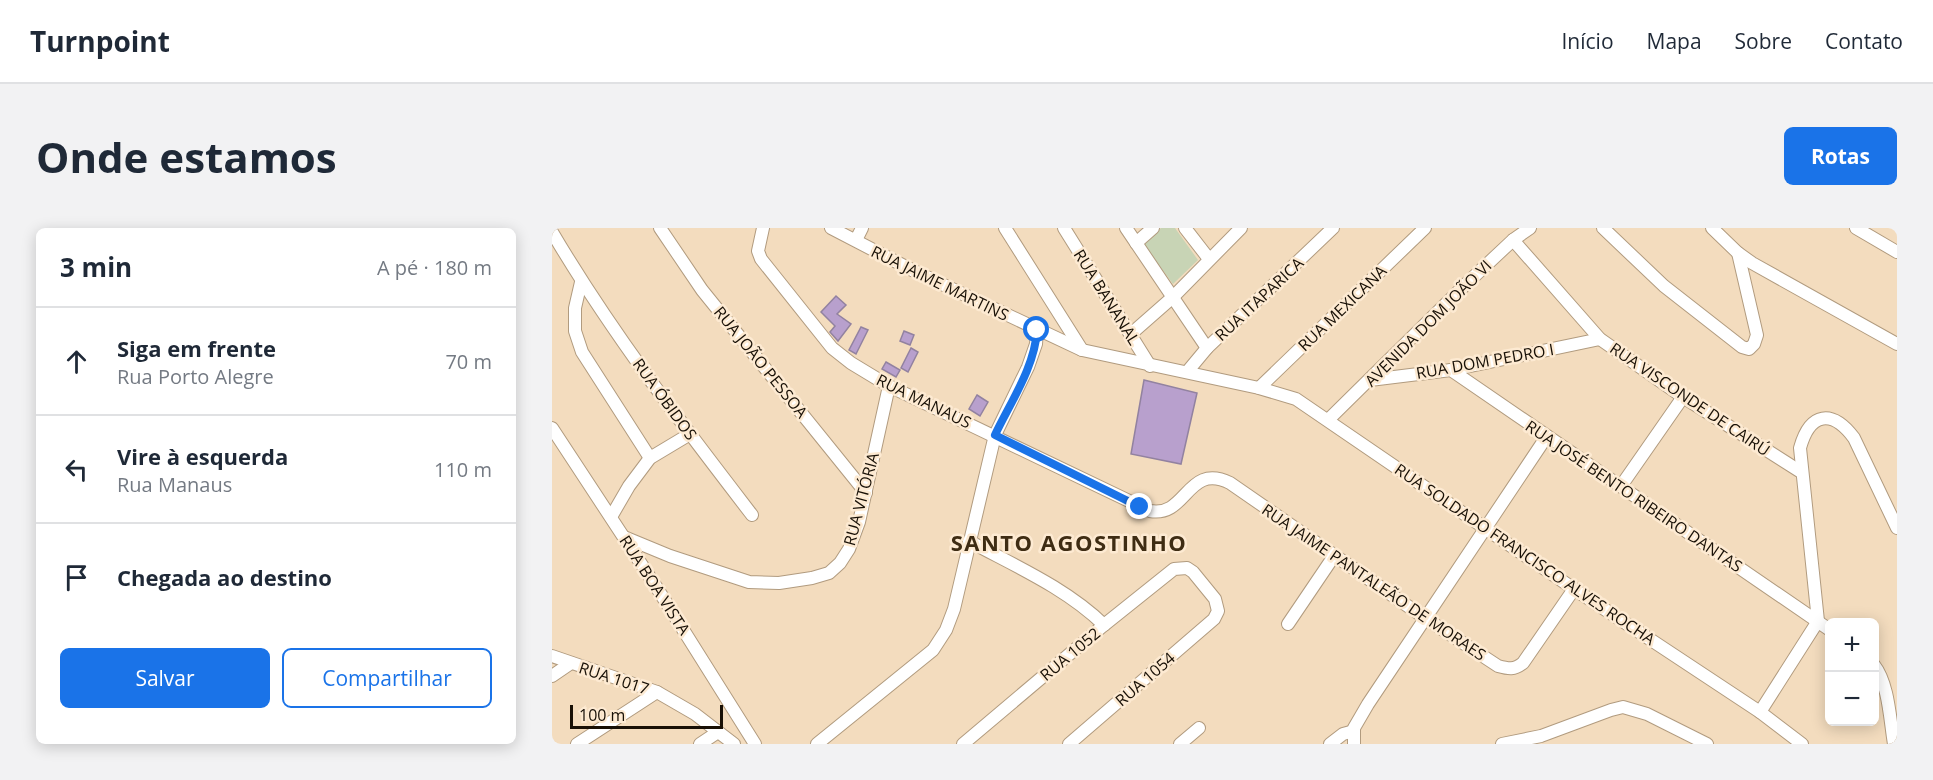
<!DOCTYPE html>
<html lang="pt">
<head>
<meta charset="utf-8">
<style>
	body { margin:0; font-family:"Open Sans",sans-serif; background:#f2f2f3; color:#1f2937 }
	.controls { position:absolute; right:18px; bottom:18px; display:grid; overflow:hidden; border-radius:9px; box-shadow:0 3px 15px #0003 }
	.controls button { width:54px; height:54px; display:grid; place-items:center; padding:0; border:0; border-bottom:2px solid #e0e1e3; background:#fff; color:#1f2937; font:30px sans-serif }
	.scale { position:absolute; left:18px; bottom:15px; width:153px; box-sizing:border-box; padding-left:6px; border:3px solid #181006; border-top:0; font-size:16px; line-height:21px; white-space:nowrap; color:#181006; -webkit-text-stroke:4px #fdead2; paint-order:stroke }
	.stop { position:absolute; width:18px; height:18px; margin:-14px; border:4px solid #1a73e8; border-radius:50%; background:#fff }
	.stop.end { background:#1a73e8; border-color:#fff; box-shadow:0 2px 6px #0008 }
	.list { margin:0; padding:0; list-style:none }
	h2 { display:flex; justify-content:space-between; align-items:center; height:78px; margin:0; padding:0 24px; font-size:26px }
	h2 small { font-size:20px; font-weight:400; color:#747a83 }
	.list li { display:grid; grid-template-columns:39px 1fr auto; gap:18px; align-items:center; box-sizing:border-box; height:108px; padding:0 24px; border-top:2px solid #e0e1e3 }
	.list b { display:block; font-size:22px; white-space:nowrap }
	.list p { margin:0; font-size:20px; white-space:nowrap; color:#747a83 }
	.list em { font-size:20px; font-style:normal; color:#747a83 }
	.actions { display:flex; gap:12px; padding:18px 24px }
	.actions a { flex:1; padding:14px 0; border:2px solid #1a73e8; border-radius:9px; text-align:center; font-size:21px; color:#1a73e8 }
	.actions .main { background:#1a73e8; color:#fff }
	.icon { flex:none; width:33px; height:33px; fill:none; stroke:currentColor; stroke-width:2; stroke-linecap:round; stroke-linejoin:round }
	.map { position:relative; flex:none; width:1345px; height:516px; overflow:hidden; border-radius:9px }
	header { display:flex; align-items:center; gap:36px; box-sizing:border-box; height:84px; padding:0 30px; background:#fff; border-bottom:2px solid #e0e1e3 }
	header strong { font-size:28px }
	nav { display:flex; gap:33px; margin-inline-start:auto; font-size:21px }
	.intro { display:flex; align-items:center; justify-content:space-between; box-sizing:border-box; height:144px; padding:0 36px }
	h1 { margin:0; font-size:42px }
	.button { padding:15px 27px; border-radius:9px; background:#1a73e8; color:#fff; font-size:21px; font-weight:700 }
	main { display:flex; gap:36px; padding:0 36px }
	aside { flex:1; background:#fff; border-radius:9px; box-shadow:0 3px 15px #0003 }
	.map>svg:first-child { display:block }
	.green { fill:#c8d4b5 }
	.building { fill:#b8a0cd; stroke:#9282a0; stroke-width:1.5 }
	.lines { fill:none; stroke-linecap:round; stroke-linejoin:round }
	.minor-casing { stroke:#b19b7f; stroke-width:14 }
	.minor { stroke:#fff; stroke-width:12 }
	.route { stroke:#1a73e8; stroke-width:8 }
	.labels { text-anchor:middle; stroke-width:5; stroke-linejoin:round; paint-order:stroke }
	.street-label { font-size:16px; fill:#181006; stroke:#fdead2 }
	.district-label { font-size:22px; font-weight:bold; letter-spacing:1.5px; fill:#3e2c13; stroke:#fdead2 }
</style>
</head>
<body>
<header>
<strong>Turnpoint</strong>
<nav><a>Início</a><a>Mapa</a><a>Sobre</a><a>Contato</a></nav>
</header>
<div class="intro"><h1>Onde estamos</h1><a class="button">Rotas</a></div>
<main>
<aside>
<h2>3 min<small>A pé · 180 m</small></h2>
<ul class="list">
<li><svg class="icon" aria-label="ahead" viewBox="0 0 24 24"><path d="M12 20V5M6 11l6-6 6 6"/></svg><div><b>Siga em frente</b><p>Rua Porto Alegre</p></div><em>70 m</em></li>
<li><svg class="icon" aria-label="left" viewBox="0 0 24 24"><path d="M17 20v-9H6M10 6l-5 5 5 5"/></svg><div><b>Vire à esquerda</b><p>Rua Manaus</p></div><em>110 m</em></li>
<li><svg class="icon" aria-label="arrive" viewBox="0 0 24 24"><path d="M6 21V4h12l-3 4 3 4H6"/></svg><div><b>Chegada ao destino</b></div></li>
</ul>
<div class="actions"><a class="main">Salvar</a><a>Compartilhar</a></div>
</aside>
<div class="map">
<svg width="1345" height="516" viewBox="0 0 1345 516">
	<rect width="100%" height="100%" fill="#f3dcbe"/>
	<path class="green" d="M 609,0 L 623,0 L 646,32 L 621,56 L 592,17 Z"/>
	<g class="building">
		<path d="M 284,68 L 294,77 L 285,86 L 299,96 L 286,113 L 278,104 L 283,98 L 269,84 Z"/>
		<path d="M 309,99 L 316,102 L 304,126 L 297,122 Z"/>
		<path d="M 352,103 L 362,107 L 358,117 L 348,113 Z"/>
		<path d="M 359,120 L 366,124 L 356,144 L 349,140 Z"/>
		<path d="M 334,134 L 348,142 L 344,149 L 330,141 Z"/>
		<path d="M 592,152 L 645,165 L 629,236 L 579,226 Z"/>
		<path d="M 425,167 L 436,174 L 428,188 L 417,181 Z"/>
	</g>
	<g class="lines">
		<g class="minor-casing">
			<g id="minor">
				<path d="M 108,0 L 150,62 L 314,265"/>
				<path d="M 211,0 L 206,23 L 209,31 L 280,120 L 299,135 L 337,158 L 598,283 C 635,290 635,234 678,255 L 873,390 L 946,438 C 957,441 962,442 971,435 L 1022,361"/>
				<path d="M 279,0 L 360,42 L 530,122 L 707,160 L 744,171 L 1022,361 L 1208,484 L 1250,516"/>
				<path d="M 453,0 L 530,122"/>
				<path d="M 512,0 L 598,138"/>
				<path d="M 574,0 L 655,120"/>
				<path d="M 633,0 L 657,31"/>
				<path d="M 1051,0 L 1112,58 L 1190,119 L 1197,121 L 1202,116 L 1205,107 L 1186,25"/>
				<path d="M 1160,0 L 1186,25 L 1200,35 L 1345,116"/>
				<path d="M 1304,0 L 1345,24"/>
				<path d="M 0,4 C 59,104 130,196 200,287"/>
				<path d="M 304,12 L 310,0"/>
				<path d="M 961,12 L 1048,111 L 1131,169 L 1249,244"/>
				<path d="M 584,15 L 601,0"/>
				<path d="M 29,54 L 23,80 L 23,103 L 30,124 L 98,230"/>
				<path d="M 580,105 L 621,69 L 689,0"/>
				<path d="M 899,142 L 1278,402"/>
				<path d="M 635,144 L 655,120 L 781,0"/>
				<path d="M 818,152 L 899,142 L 1048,111"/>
				<path d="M 707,160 L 873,0"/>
				<path d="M 776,192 L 914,56 L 961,12 L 978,0"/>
				<path d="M 0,200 L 105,360 L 203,516"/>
				<path d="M 1069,258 L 1131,169"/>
				<path d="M 59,289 L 77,258 L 98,230 L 138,206"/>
				<path d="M 72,309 L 118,328 L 197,354 L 227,355 L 260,350 L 277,345 L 288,335 L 297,321 L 307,294 L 337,158"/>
				<path d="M 417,313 C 463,338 514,360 552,397"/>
				<path d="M 1266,393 L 1248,220 C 1258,184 1280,181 1302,210 L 1345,300"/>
				<path d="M 736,396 L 782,328"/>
				<path d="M 0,428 L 105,464 L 143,486 L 182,516"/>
				<path d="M 1322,437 C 1337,456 1338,493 1342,516"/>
				<path d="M 0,448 L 19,435"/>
				<path d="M 1208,484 L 1266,393"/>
				<path d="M 25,516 L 105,464"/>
				<path d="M 148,516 L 166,504"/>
				<path d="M 265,516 L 381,422 L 394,402 L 402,381 L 443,207 L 476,139 L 484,116 L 485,102"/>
				<path d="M 411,516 L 552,397 L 622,341 L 635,340 L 641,344 L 663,371 L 666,383 L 662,391 L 517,516"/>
				<path d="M 628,516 L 647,500"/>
				<path d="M 778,516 L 791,506 L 802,503"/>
				<path d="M 802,516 L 802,500 L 816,476 L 995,208"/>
				<path d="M 950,516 L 989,508 L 1059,482 L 1071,479 L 1095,486 L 1155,516"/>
			</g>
		</g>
		<use href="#minor" class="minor"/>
	</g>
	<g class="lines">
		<path class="route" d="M 485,102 C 483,139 458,175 443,207 L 588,279"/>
	</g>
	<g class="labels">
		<g class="street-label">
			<text transform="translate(388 55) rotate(26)" y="6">RUA JAIME MARTINS</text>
			<text transform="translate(555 69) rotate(58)" y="6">RUA BANANAL</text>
			<text transform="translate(707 71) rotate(-43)" y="6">RUA ITAPARICA</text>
			<text transform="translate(790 80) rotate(-44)" y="6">RUA MEXICANA</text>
			<text transform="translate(876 95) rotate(-45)" y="6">AVENIDA DOM JOÃO VI</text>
			<text transform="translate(933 133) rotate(-10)" y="6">RUA DOM PEDRO I</text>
			<text transform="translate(209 134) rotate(51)" y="6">RUA JOÃO PESSOA</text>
			<text transform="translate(113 171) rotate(54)" y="6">RUA ÓBIDOS</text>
			<text transform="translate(1138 171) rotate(34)" y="6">RUA VISCONDE DE CAIRÚ</text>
			<text transform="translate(372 173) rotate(26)" y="6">RUA MANAUS</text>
			<text transform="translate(1082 268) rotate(34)" y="6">RUA JOSÉ BENTO RIBEIRO DANTAS</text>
			<text transform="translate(309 271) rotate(-75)" y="6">RUA VITÓRIA</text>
			<text transform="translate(973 326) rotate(34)" y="6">RUA SOLDADO FRANCISCO ALVES ROCHA</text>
			<text transform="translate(822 354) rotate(34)" y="6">RUA JAIME PANTALEÃO DE MORAES</text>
			<text transform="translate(103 357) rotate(57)" y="6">RUA BOA VISTA</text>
			<text transform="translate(518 426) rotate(-40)" y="6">RUA 1052</text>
			<text transform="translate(62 450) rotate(18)" y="6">RUA 1017</text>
			<text transform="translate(593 451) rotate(-41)" y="6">RUA 1054</text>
		</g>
		<g class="district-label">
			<text x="517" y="323">SANTO AGOSTINHO</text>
		</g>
	</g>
</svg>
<div class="controls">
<button>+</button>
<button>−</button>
</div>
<div class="scale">100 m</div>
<div class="stop" style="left:485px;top:102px"></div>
<div class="stop end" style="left:588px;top:279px"></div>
</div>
</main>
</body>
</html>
